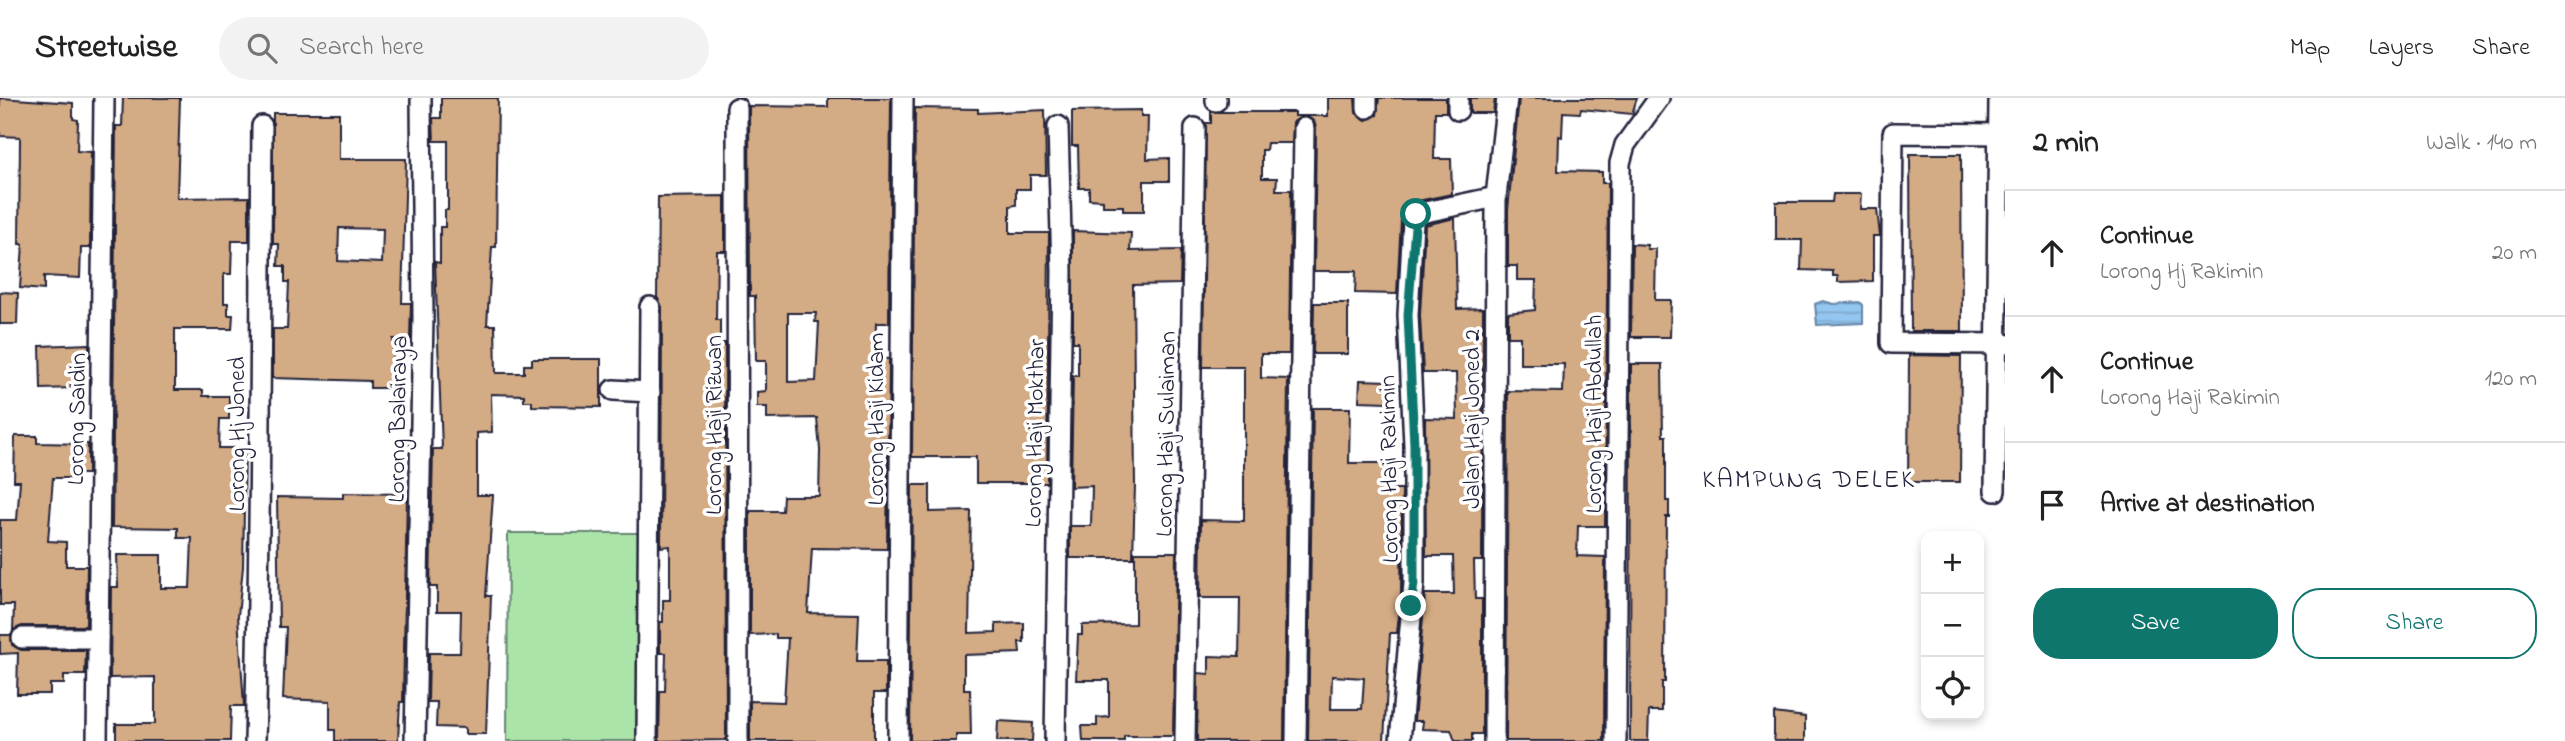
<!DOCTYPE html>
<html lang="en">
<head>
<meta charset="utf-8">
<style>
	body { margin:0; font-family:"Indie Flower",sans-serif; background:#f2f2f2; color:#222 }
	.controls { position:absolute; right:21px; bottom:21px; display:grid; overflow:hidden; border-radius:14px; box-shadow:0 4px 10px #0003 }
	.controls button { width:63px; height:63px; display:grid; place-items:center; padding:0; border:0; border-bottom:2px solid #e0e0e0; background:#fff; color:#222; font:35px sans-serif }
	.stop { position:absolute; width:21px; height:21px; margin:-16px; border:5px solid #0f766e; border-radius:50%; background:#fff }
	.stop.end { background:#0f766e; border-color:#fff; box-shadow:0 2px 7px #0008 }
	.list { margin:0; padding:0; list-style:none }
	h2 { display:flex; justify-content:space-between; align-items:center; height:91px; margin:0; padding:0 28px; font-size:30px }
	h2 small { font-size:23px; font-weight:400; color:#767676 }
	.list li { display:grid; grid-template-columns:46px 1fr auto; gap:21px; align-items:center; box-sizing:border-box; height:126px; padding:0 28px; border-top:2px solid #e0e0e0 }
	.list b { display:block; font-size:26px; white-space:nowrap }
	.list p { margin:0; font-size:23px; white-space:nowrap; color:#767676 }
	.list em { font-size:23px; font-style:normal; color:#767676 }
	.actions { display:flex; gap:14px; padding:21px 28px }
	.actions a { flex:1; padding:16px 0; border:2px solid #0f766e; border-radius:28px; text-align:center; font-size:24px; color:#0f766e }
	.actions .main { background:#0f766e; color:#fff }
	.icon { flex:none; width:38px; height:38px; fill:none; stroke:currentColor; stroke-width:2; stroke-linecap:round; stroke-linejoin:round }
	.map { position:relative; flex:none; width:2005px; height:643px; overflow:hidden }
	header { display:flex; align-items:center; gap:42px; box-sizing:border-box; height:98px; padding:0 35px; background:#fff; border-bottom:2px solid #e0e0e0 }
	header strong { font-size:33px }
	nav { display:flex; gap:38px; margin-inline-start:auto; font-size:24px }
	.search { width:490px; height:63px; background:#f2f2f2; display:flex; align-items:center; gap:18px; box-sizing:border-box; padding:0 24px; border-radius:38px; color:#767676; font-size:26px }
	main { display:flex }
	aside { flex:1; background:#fff }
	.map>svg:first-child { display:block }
	.pitch { fill:#abe4a8; stroke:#668372; stroke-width:2 }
	.water { fill:url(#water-rules); stroke:#6684a8; stroke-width:2 }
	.building { fill:#d3ab84; stroke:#22223b; stroke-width:2; fill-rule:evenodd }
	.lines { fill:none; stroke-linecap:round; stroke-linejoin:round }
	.minor-casing { stroke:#22223b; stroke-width:24 }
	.minor { stroke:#fff; stroke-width:19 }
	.route { stroke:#0f766e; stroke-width:9 }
	.labels { text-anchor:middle; stroke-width:7; stroke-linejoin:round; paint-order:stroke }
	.street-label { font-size:24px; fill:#22223b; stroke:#fff }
	.neighbourhood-label { font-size:26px; letter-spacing:2px; fill:#22223b; stroke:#fff }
</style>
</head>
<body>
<header>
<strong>Streetwise</strong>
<div class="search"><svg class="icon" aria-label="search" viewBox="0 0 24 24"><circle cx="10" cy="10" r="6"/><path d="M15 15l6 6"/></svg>Search here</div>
<nav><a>Map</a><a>Layers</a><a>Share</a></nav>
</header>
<main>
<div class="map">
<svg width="2005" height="643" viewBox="0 0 2005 643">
	<defs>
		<pattern id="water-rules" width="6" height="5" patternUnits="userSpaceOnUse" patternTransform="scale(1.75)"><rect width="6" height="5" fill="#93c6f0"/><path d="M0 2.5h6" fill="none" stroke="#7eaacf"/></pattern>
	</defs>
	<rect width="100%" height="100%" fill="#fff"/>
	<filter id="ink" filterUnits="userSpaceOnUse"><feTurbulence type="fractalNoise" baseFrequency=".0143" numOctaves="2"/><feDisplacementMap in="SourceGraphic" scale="14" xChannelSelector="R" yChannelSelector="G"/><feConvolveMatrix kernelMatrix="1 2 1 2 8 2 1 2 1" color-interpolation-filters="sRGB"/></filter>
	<g filter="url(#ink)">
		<path class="pitch" d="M 508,435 L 640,435 L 639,643 L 507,643 Z"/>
		<path class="water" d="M 1823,203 L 1834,206 L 1860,204 L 1863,207 L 1863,225 L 1817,227 L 1815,206 Z"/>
		<g class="building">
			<path d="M 0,0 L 73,5 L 73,21 L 78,22 L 77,53 L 91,54 L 90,150 L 81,150 L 80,180 L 44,178 L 44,192 L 20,190 L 23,146 L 19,146 L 20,39 L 0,38 Z"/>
			<path d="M 123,0 L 180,0 L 177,100 L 249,99 L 249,143 L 232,143 L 231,176 L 224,176 L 224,205 L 228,205 L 228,217 L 233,217 L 232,231 L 175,231 L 175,292 L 203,292 L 203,298 L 229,298 L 229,321 L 220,321 L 219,350 L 245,350 L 243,469 L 238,518 L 244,608 L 231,608 L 230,643 L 116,643 L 116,626 L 155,626 L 155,579 L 110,580 L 111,489 L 118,489 L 117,457 L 161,457 L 161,490 L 190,490 L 192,440 L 178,440 L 178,430 L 112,429 L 116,28 L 122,28 Z"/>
			<path d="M 441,0 L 498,0 L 496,149 L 492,149 L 487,227 L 495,227 L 496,275 L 524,275 L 524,267 L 532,267 L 532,261 L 601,261 L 601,309 L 532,308 L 532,303 L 524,303 L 524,297 L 491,296 L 492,334 L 477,335 L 477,397 L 493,397 L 486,498 L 491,498 L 486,636 L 465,636 L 465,630 L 436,629 L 437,604 L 428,604 L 429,555 L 460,555 L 461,513 L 437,513 L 437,489 L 430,489 L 433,351 L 442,351 L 435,164 L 440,165 L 440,129 L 445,129 L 445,112 L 448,112 L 448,43 L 434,43 L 433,20 L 441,20 Z"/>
			<path d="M 828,0 L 891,0 L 889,225 L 876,225 L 875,260 L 889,261 L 887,451 L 812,450 L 808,515 L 859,516 L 857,563 L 886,563 L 886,595 L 874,595 L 874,643 L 750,643 L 750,603 L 784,604 L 788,540 L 776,540 L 776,536 L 750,537 L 750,413 L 782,413 L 783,398 L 819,398 L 820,352 L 817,320 L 767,321 L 767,309 L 757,309 L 757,294 L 766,293 L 766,263 L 756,263 L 755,198 L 750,198 L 749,8 L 828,9 ZM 788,215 L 816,215 L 815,224 L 819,224 L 816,283 L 788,284 Z"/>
			<path d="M 1328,0 L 1355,0 L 1356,15 L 1366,22 L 1377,17 L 1379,0 L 1446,0 L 1446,14 L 1435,14 L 1434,61 L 1451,61 L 1452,96 L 1413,104 L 1405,111 L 1401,122 L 1397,196 L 1355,195 L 1356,173 L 1314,173 L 1316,30 L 1314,23 L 1305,18 L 1328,18 Z"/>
			<path d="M 1470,0 L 1495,0 L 1493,15 L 1470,15 Z"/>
			<path d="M 1519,0 L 1637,0 L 1632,16 L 1581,11 L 1580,15 L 1563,14 L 1562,39 L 1559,38 L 1558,73 L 1602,74 L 1602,85 L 1608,85 L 1605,428 L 1578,428 L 1577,458 L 1605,459 L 1604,643 L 1506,643 L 1508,293 L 1563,294 L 1564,266 L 1520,266 L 1520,239 L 1508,239 L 1508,215 L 1535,212 L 1536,182 L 1517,182 L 1517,168 L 1508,168 L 1508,112 Z"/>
			<path d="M 915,10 L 978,11 L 978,15 L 1045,12 L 1046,77 L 1030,77 L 1030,91 L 1016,91 L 1016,107 L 1010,108 L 1010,135 L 1049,135 L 1047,385 L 976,385 L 976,359 L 912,359 Z"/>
			<path d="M 1141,12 L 1141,18 L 1148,18 L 1147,61 L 1169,60 L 1169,83 L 1144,83 L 1144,113 L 1123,113 L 1123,108 L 1103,108 L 1103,102 L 1089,101 L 1089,90 L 1079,90 L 1078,48 L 1072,48 L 1072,13 Z"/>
			<path d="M 1211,14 L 1295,14 L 1295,18 L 1303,18 L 1293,24 L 1292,45 L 1267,45 L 1266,52 L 1262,52 L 1262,80 L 1277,80 L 1276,92 L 1291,92 L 1289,256 L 1261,256 L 1261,280 L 1288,281 L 1284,643 L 1197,643 L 1198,575 L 1209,576 L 1209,558 L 1239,559 L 1240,500 L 1200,500 L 1201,422 L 1244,423 L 1244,269 L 1203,269 L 1206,25 L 1211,25 Z"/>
			<path d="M 273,15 L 339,15 L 339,61 L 406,61 L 402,205 L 411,205 L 410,241 L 393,241 L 394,290 L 370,290 L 370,283 L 273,280 L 273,231 L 287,231 L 289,184 L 285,184 L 285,168 L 278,168 L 279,146 L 273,146 ZM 339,130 L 383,131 L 382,165 L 338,163 Z"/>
			<path d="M 1910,56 L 1961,56 L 1962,233 L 1911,233 Z"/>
			<path d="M 1833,96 L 1861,96 L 1860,111 L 1877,111 L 1880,138 L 1873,138 L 1873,183 L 1838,184 L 1838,178 L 1833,178 L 1833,173 L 1801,172 L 1802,142 L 1776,142 L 1776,104 L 1832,104 Z"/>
			<path d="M 725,98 L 725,153 L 717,153 L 716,222 L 720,222 L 720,245 L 725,245 L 726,642 L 659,643 L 660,593 L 665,593 L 666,555 L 660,555 L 660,524 L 663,524 L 663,502 L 670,502 L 670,448 L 661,449 L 662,209 L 657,199 L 658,99 Z"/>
			<path d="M 1455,120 L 1457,211 L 1483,210 L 1482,463 L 1474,463 L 1475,501 L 1482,501 L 1482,636 L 1472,636 L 1472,643 L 1455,643 L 1451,632 L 1422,631 L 1423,623 L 1414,623 L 1425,496 L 1454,496 L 1453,458 L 1426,458 L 1425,320 L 1457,321 L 1456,275 L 1423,275 L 1420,217 L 1425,127 Z"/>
			<path d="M 1073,133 L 1131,135 L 1130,153 L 1181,152 L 1180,186 L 1133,187 L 1135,387 L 1133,460 L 1070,460 L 1070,428 L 1091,428 L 1092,388 L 1071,389 L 1073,278 L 1078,278 L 1078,244 L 1073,244 Z"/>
			<path d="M 1632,146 L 1647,147 L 1647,151 L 1656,151 L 1655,202 L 1671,202 L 1670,239 L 1631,239 Z"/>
			<path d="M 0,194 L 18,195 L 17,226 L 0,226 Z"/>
			<path d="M 1314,205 L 1348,205 L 1348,256 L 1313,256 Z"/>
			<path d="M 89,246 L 89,263 L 75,263 L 75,290 L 41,291 L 40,248 Z"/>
			<path d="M 1909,257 L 1961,258 L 1960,384 L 1908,384 Z"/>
			<path d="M 1631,266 L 1662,266 L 1663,338 L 1666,338 L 1666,403 L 1669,403 L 1669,419 L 1666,419 L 1665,584 L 1662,584 L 1662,613 L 1649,613 L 1648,643 L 1630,643 Z"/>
			<path d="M 1360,282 L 1388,283 L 1388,304 L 1359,303 Z"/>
			<path d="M 1313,310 L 1350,310 L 1349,365 L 1389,365 L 1389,391 L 1402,391 L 1401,495 L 1397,535 L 1390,535 L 1384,643 L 1308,643 ZM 1332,578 L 1364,580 L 1362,611 L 1331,611 Z"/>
			<path d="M 15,338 L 37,338 L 37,345 L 88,346 L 88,376 L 79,376 L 79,380 L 53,380 L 48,443 L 66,444 L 66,468 L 87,468 L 86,528 L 22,528 L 13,532 L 14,507 L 0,507 L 0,422 L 17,422 L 20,383 L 14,383 Z"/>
			<path d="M 912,387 L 930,387 L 930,414 L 971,413 L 969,535 L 996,534 L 996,526 L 1024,525 L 1024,544 L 1019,544 L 1020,555 L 964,557 L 964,591 L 970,591 L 971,637 L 956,637 L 956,643 L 910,643 Z"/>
			<path d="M 343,395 L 407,396 L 403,604 L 400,604 L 398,643 L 335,643 L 335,632 L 330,632 L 330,603 L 283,601 L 286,529 L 279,529 L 277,399 L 343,400 Z"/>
			<path d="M 1135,454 L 1176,454 L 1173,638 L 1124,638 L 1124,643 L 1083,643 L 1082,628 L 1097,628 L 1097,620 L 1109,619 L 1109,582 L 1076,582 L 1078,537 L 1082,537 L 1082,527 L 1135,526 Z"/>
			<path d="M 0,537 L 11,537 L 12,547 L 21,552 L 86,552 L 85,577 L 64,577 L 64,586 L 50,586 L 50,596 L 17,596 L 18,555 L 0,556 Z"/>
			<path d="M 1774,615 L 1805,619 L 1805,643 L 1774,643 Z"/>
			<path d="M 998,623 L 1033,625 L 1032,643 L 997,643 Z"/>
		</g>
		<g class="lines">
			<g class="minor-casing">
				<g id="minor">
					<path d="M 1367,0 L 1367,10"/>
					<path d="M 1458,0 L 1458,12"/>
					<path d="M 1216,3 L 1216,0"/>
					<path d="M 737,10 L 738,643"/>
					<path d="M 2005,36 L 1893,35 L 1891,245 L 2005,246"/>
					<path d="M 613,292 L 650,294"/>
					<path d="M 1995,393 L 1999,0"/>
					<path d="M 22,540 L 98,540"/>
					<path d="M 97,643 L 104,0"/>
					<path d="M 255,643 C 261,438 260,233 262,28"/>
					<path d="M 415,643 L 423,219 L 421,0"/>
					<path d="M 647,643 L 650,209"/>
					<path d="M 898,643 L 903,0"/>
					<path d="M 1055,643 L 1062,173 L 1058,28"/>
					<path d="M 1185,643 L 1195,30"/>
					<path d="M 1296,643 L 1304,30"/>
					<path d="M 1400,643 L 1414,485 L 1414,347 L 1408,217 L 1413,123 L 1416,116 L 1496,99"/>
					<path d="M 1494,643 L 1496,99 L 1507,0"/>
					<path d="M 1616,643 L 1620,65 L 1625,47 L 1659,0"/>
				</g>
			</g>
			<use href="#minor" class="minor"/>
		</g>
	</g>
	<g class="lines" filter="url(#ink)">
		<path class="route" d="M 1411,508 L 1414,485 L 1414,347 L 1408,217 L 1416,116"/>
	</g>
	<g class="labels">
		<g class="street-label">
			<text transform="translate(1593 316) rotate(-90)" y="8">Lorong Haji Abdullah</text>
			<text transform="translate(76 321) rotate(-89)" y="8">Lorong Saidin</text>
			<text transform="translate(397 321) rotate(-89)" y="8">Lorong Balairaya</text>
			<text transform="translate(875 321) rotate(-90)" y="8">Lorong Haji Kidam</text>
			<text transform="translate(1471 321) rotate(-90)" y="8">Jalan Haji Joned 2</text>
			<text transform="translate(713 327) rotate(-90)" y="8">Lorong Haji Rizwan</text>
			<text transform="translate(1034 335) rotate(-89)" y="8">Lorong Haji Mokthar</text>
			<text transform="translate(236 336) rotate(-90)" y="8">Lorong Hj Joned</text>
			<text transform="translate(1165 336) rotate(-89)" y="8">Lorong Haji Sulaiman</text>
			<text transform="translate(1388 371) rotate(-91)" y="8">Lorong Haji Rakimin</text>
		</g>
		<g class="neighbourhood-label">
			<text x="1809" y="389">KAMPUNG DELEK</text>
		</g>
	</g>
</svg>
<div class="controls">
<button>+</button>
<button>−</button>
<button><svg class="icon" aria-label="locate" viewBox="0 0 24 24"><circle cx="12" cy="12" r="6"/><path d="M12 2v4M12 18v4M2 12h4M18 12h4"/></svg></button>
</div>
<div class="stop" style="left:1416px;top:116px"></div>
<div class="stop end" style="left:1411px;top:508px"></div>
</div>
<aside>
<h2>2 min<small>Walk · 140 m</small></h2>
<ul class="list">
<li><svg class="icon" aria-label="ahead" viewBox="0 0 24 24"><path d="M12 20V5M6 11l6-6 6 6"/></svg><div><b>Continue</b><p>Lorong Hj Rakimin</p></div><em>20 m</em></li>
<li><svg class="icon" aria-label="ahead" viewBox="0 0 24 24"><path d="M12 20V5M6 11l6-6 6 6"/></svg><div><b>Continue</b><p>Lorong Haji Rakimin</p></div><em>120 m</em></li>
<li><svg class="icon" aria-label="arrive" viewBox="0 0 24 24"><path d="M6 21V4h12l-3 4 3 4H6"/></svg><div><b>Arrive at destination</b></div></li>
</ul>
<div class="actions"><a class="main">Save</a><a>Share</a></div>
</aside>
</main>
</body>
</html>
